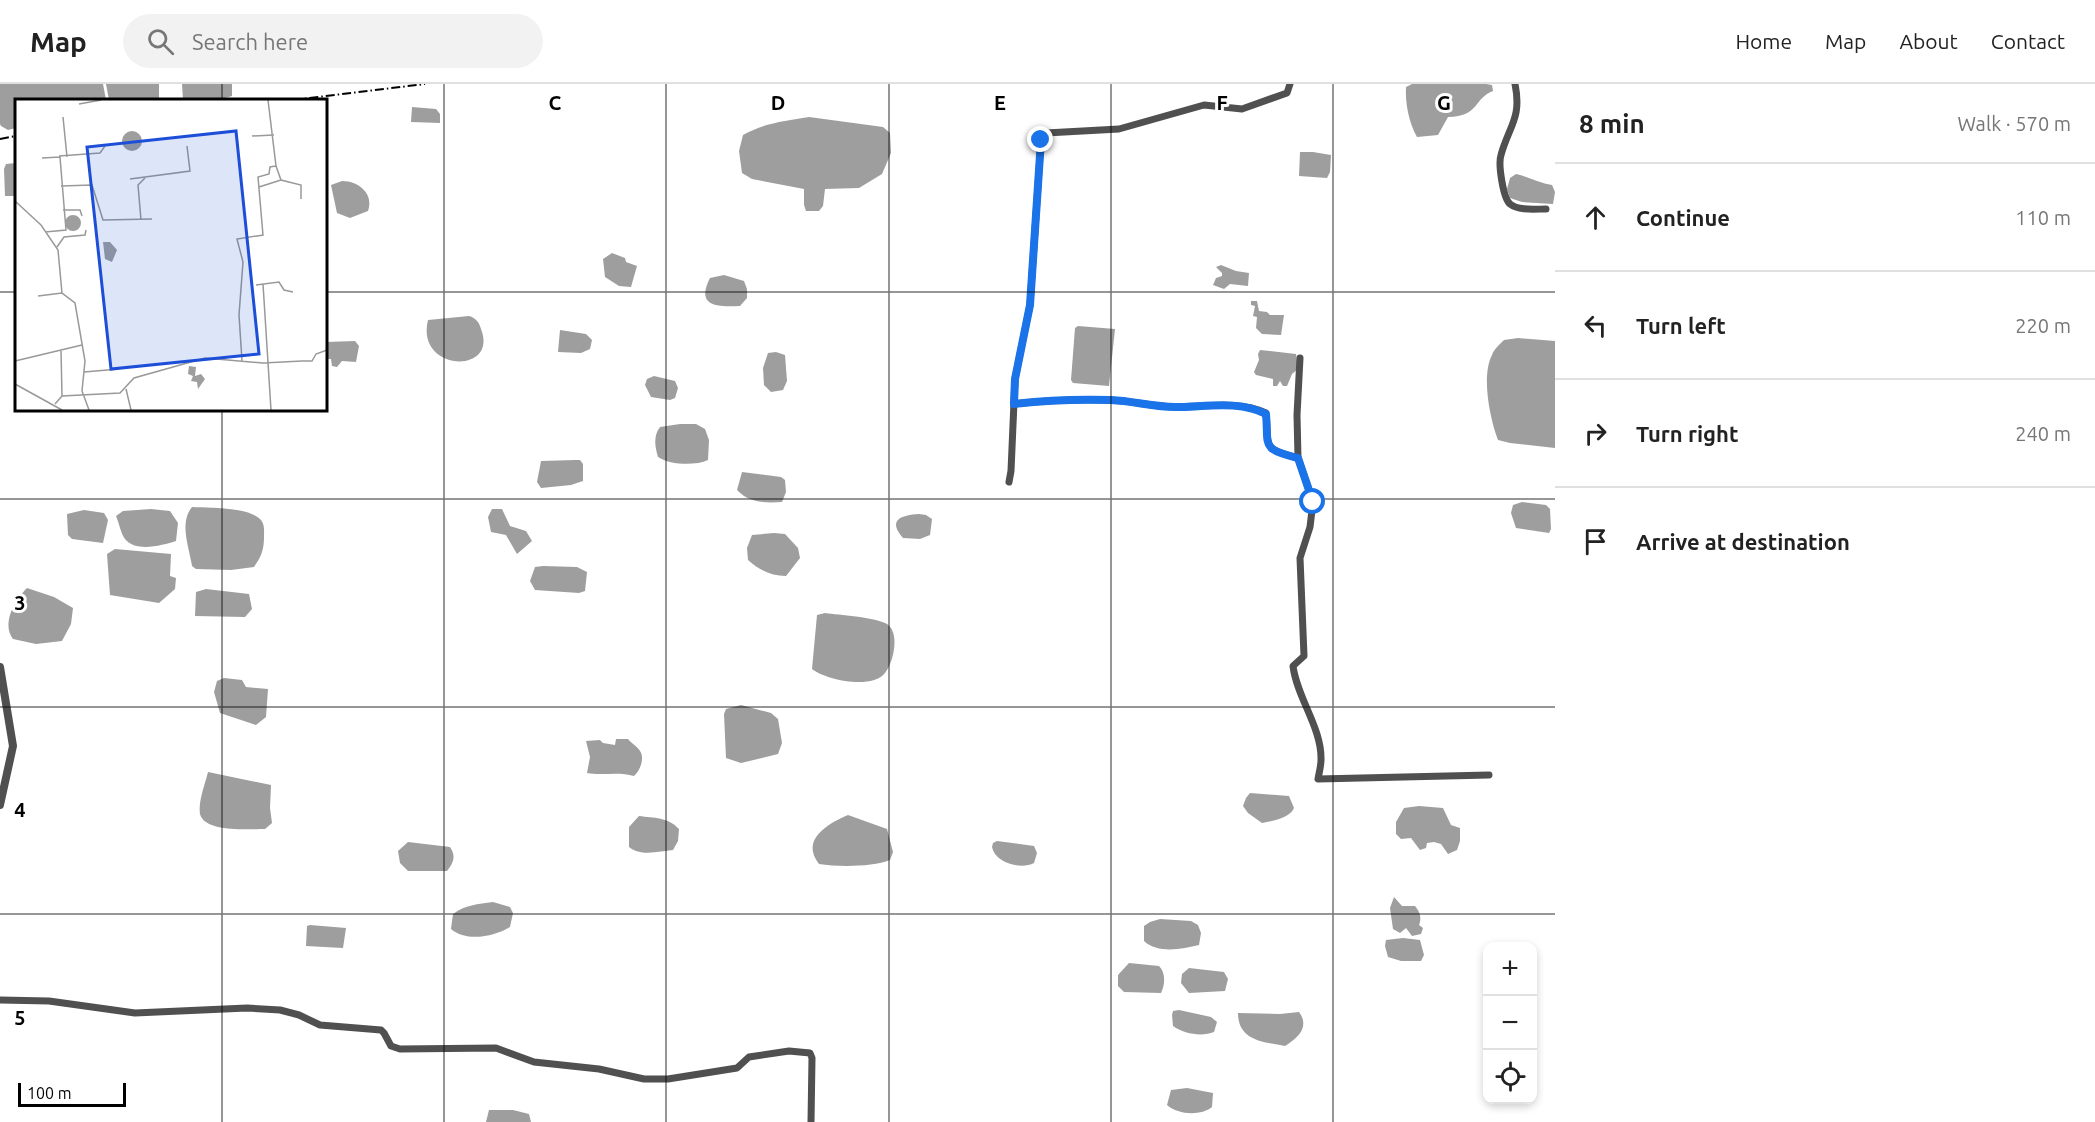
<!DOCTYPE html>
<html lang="en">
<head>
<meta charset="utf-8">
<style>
	body { margin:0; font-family:Ubuntu,sans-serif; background:#f2f2f2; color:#222 }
	.controls { position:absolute; right:18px; bottom:18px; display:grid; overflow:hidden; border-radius:12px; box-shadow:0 3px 9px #0003 }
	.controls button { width:54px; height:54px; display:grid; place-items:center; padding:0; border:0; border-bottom:2px solid #e0e0e0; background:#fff; color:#222; font:30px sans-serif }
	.scale { position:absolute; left:18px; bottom:15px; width:108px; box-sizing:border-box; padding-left:6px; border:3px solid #000; border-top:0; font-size:16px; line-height:21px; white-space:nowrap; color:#000; -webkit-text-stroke:4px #fff; paint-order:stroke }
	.stop { position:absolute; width:18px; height:18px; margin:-14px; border:4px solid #1a73e8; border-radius:50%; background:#fff }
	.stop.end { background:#1a73e8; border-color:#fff; box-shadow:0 2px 6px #0008 }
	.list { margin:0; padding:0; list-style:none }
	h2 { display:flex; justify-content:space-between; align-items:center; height:78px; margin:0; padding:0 24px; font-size:26px }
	h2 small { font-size:20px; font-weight:400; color:#767676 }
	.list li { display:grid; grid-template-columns:39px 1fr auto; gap:18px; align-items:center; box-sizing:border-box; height:108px; padding:0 24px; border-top:2px solid #e0e0e0 }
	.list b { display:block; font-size:22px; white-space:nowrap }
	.list em { font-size:20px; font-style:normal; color:#767676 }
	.icon { flex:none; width:33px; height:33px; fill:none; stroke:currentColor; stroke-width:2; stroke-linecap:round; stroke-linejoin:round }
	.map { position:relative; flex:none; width:1555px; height:1038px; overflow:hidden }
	header { display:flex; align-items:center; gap:36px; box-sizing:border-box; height:84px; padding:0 30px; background:#fff; border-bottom:2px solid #e0e0e0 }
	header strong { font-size:28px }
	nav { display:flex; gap:33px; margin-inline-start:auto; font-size:21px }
	.search { width:420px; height:54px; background:#f2f2f2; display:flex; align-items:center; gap:15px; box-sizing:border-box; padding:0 21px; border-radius:33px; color:#767676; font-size:22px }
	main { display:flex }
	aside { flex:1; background:#fff }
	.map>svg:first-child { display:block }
	.water { fill:#9e9e9e }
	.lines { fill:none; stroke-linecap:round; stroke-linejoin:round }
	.minor { stroke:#505050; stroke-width:7 }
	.tertiary { stroke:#505050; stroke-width:8 }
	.rail { stroke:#000; stroke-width:2; stroke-dasharray:9 3 1.5 3; stroke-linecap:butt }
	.route { stroke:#1a73e8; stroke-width:8 }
	.grid { fill:none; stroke:#000; stroke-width:1.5; stroke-opacity:0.55 }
	.inset-road { fill:none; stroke:#999; stroke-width:1.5 }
	.view { fill:#1d4ed8; fill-opacity:0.15; stroke:#1d4ed8; stroke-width:3 }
	.inset-edge { fill:none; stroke:#000; stroke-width:3 }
	.grid-label { font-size:20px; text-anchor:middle; font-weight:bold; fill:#000; stroke:#fff; stroke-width:6; stroke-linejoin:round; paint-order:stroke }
</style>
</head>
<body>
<header>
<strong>Map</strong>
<div class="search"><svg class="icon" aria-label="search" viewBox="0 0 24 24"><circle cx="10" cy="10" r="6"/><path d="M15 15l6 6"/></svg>Search here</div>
<nav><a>Home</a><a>Map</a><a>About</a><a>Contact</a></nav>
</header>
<main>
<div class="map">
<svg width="1555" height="1038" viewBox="0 0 1555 1038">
	<rect width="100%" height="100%" fill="#fff"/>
	<g class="water">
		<path d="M 0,0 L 103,0 L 106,16 L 16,16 L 16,44 L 8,46 L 1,42 L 0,40 Z"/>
		<path d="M 106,0 L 159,0 L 159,15 L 109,16 Z"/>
		<path d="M 182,0 L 232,0 L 232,12 L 219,16 L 183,16 Z"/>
		<path d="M 1412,0 L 1486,0 L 1492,1 L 1493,7 C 1473,15 1480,32 1448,33 L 1438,51 L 1417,53 C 1409,39 1405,19 1406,3 Z"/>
		<path d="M 412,23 L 436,25 L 440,30 L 440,39 L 411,38 Z"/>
		<path d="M 809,33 L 883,43 L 890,49 L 891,69 L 882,90 L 859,104 L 825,105 L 823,122 L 819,127 L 806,127 L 804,121 L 804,105 L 752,95 L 742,89 L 739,67 L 743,51 C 764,39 785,37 809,33 Z"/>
		<path d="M 1300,68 L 1313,68 L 1331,71 L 1330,88 L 1327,94 L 1299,92 Z"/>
		<path d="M 16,79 L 16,112 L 5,112 L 4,85 L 6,80 Z"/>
		<path d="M 1516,90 C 1529,93 1539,99 1552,101 L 1555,108 L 1553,120 L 1522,118 L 1510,114 L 1507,105 L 1510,94 Z"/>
		<path d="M 342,97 C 359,97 374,110 368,127 L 350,134 L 337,129 L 331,101 Z"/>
		<path d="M 612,169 L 625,174 L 626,178 L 637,182 L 631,203 L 619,202 L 605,193 L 603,175 Z"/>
		<path d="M 1221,181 L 1236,187 L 1249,189 L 1248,202 L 1230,200 L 1224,205 L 1213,201 L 1216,194 L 1222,192 L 1222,189 L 1216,183 Z"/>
		<path d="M 724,191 L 744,197 L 747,205 L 747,214 L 740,222 C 718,223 695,223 710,194 Z"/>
		<path d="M 1251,217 L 1257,217 L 1259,227 L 1267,228 L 1270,231 L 1284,231 L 1281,251 L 1262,250 L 1256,244 L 1257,233 L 1253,232 L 1255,222 L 1251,221 Z"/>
		<path d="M 469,232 C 476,234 479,238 481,245 C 499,291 415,288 428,236 Z"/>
		<path d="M 1078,242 L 1115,245 L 1109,302 L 1073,299 L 1071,296 L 1075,244 Z"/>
		<path d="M 560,246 L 586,250 L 592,256 L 590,265 L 581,269 L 558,268 Z"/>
		<path d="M 1518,254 L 1555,257 L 1555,364 L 1510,359 L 1498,356 C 1490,335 1481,292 1492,271 C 1494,265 1500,260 1504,256 Z"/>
		<path d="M 355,257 L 359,262 L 356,278 L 342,277 L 337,283 L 332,282 L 331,275 L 326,275 L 326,258 Z"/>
		<path d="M 1260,266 L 1296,270 L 1298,285 L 1292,290 L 1287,302 L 1283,302 L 1280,297 L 1277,302 L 1273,302 L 1273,295 L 1256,291 L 1254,288 L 1259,276 L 1258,270 Z"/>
		<path d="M 776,268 L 785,271 L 787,297 L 783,306 L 771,308 L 764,301 L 763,284 L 768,269 Z"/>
		<path d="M 654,292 L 675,297 L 678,304 L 675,314 L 670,316 L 651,313 L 645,301 L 647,295 Z"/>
		<path d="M 680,340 L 696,340 L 705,345 L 709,356 L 708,376 C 695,382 670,381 658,373 C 655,363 653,352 660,343 Z"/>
		<path d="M 575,376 L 580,376 L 583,380 L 583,397 L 571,401 L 541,404 L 537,398 L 541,377 Z"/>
		<path d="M 742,388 L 781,393 L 785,396 L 786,408 L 782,418 C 765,419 749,419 737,406 Z"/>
		<path d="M 1522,418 L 1546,421 L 1550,425 L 1551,445 L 1549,449 L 1516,444 L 1511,429 L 1513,421 Z"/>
		<path d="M 192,423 C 209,424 248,423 260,435 C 265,440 264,446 264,453 C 264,466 261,473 254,483 L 231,486 L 196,485 L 192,482 C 189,463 179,439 192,423 Z"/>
		<path d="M 151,425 L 170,427 L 178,439 L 176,457 C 163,461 136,469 125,455 C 121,450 119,439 116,432 L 123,427 Z"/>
		<path d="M 492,425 L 502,425 L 510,442 L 526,447 L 532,457 L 517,470 L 506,451 L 491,448 L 488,433 Z"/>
		<path d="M 84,426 L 104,429 L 108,436 L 103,459 L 72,455 L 68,451 L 67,430 Z"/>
		<path d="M 919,430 L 926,431 L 932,435 L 930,451 L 920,455 L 903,454 C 887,436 901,431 919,430 Z"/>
		<path d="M 774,449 L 785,450 L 798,464 L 800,474 L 786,492 C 771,492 759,486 748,476 L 747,464 L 752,451 Z"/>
		<path d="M 115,465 L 171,470 L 170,492 L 176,494 L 175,505 L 159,519 L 110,511 L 107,470 Z"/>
		<path d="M 543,482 L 577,483 L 587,488 L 585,507 L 579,509 L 535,506 L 530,497 L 535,483 Z"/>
		<path d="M 27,504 L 54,513 L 73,524 L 71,540 L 62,557 L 36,560 L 13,555 C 1,539 15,516 27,504 Z"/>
		<path d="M 206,505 L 249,510 L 252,525 L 245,533 L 195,532 L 196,508 Z"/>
		<path d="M 825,529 C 840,531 872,533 885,539 C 901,546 894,578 885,589 C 872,606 826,596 812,585 L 817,531 Z"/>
		<path d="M 224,594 L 242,596 L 246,603 L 268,605 L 266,633 L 256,641 L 220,629 L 214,608 L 217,597 Z"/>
		<path d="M 741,621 L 771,629 L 778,635 L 782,659 L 778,670 L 741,679 L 726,674 L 724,630 L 726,625 Z"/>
		<path d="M 616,655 L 628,655 C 631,659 638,663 640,667 C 645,674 640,687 634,692 C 618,687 603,692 587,689 L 590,673 L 586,657 L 600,656 L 603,659 L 615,661 Z"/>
		<path d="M 208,688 L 271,701 L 270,724 L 272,739 L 265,745 C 250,745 205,749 200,730 C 198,718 205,700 208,688 Z"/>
		<path d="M 1250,709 L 1289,712 L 1294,724 C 1290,734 1273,737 1262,739 L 1248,729 L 1243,722 L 1246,714 Z"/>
		<path d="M 1419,722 L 1443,724 L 1451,741 L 1460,744 L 1460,757 L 1457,766 L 1448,770 L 1441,760 L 1434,758 L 1427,759 L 1426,764 L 1420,766 L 1411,754 L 1401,755 L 1396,750 L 1396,738 L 1404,724 Z"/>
		<path d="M 848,731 L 887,745 L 893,768 L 890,776 C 873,783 838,783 819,780 C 800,756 827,740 848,731 Z"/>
		<path d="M 639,732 C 654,734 668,733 679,745 L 678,757 L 673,766 C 660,767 641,773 629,763 L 629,743 Z"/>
		<path d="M 997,757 L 1034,762 L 1037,769 L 1034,779 C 1021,786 995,779 992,763 L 993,759 Z"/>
		<path d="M 408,758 L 450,763 C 456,772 454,778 447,787 L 408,787 L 400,779 L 398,767 Z"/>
		<path d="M 1394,813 L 1402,822 L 1415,822 C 1420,828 1422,834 1419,841 L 1423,844 L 1421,850 L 1412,852 L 1406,844 L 1400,849 L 1393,845 L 1390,824 Z"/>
		<path d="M 493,818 L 510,823 L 513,829 L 510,843 C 494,853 466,858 451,845 L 453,830 C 465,821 478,820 493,818 Z"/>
		<path d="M 1160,835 L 1191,837 L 1198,841 L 1201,849 L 1199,861 C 1182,865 1158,870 1144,857 L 1144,842 L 1150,838 Z"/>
		<path d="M 310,841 L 346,844 L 343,864 L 306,862 L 307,842 Z"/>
		<path d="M 1403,854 L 1420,856 L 1424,871 L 1421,877 L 1401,877 L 1388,873 L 1385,862 L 1386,856 Z"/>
		<path d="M 1129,879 L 1159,882 C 1166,889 1165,901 1161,909 L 1124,908 L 1118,902 L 1118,891 Z"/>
		<path d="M 1189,884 L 1224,888 L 1228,895 L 1225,907 L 1189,909 L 1181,899 L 1182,890 Z"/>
		<path d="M 1179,926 L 1211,933 L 1217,938 L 1214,948 C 1202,953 1184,950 1173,942 L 1172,931 L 1173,927 Z"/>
		<path d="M 1299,928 C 1310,943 1298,954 1285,962 C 1264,958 1238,957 1238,929 L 1280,930 Z"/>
		<path d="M 1187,1004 L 1213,1009 L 1212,1023 C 1201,1032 1178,1031 1167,1021 L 1171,1006 Z"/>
		<path d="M 489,1026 L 513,1026 L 529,1030 L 531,1038 L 486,1038 Z"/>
	</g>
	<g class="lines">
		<g class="minor">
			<path d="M 1515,0 C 1522,34 1509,42 1501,71 C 1498,80 1503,114 1510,120 C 1519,127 1535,125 1546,125"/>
			<path d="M 1300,274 L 1297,331 L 1298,374 L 1313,418 L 1310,443 L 1300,474 L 1304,572 L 1293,582 C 1297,614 1322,644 1321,676 C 1321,682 1319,689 1318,695 L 1489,691"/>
			<path d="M 1014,320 C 1047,316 1079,315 1111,316 C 1133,317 1154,323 1175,323 C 1205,323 1239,316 1266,329 C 1269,362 1261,365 1298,374"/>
			<path d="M 1009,398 L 1011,387 L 1015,295 L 1030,221 L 1041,56 L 1046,49 L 1119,45 L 1204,21 L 1242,25 L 1287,9 L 1290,0"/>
			<path d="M 0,916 L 49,917 L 135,929 L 247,924 L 280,926 L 299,931 L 320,941 L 381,946 L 384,949 L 391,962 L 400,965 L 496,964 L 534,978 L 599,985 L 644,995 L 668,995 L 737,984 L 749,973 L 789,967 L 810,969 L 812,974 L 811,1038"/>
		</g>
		<path class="tertiary" d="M 0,583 L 13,662 L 0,721"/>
		<g class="rail">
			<path d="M 293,16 L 425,0"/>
			<path d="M 0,55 L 16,52"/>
		</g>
	</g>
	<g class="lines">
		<path class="route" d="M 1041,56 L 1030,221 L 1015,295 L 1014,320 C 1047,316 1079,315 1111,316 C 1133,317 1154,323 1175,323 C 1205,323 1239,316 1266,330 C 1269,362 1260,365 1298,374 L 1313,418"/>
	</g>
	<path class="grid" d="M 222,0 L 222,16M 444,0 L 444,1038M 666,0 L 666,1038M 889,0 L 889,1038M 1111,0 L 1111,1038M 1333,0 L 1333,1038M 0,208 L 16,208M 326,208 L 1555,208M 222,326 L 222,1038M 0,415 L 1555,415M 0,623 L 1555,623M 0,830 L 1555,830"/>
	<g transform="translate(15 15)">
		<rect width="312" height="312" fill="#fff"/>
		<path d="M107 42a10 10 0 1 1 20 0a10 10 0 1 1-20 0ZM50 124a8 8 0 1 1 16 0a8 8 0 1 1-16 0ZM 88,143 L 95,143 L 102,151 L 97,163 L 90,160 ZM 174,267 L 181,268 L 180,277 L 186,275 L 190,280 L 183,290 L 182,283 L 176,282 L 178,277 L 173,275 Z" fill="#9e9e9e"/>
		<path class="inset-road" d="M 64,5 L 86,1M 48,18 L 52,58M 237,37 L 259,36M 44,57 L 85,54 L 90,47M 27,59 L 45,58 L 51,131 L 30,133M 261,67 L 266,81 L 286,86 L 286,100M 115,80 L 175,72 L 172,47M 46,87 L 77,86 L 88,121 L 137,120M 244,88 L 266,81M 0,102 L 26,126 L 43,151 L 47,194 L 60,204 L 70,262 L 67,292 L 74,311M 48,111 L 65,111 L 67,117M 126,121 L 123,86 L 130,79M 42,148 L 49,138 L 70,136 L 71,131M 248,185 L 256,311M 241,186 L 264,183 L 269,191 L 278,193M 23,197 L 47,194M 46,252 L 47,297M 0,262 L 67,246M 227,262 L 224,216 L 228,163 L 222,140 L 248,136 L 243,78 L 254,75 L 255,68 L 261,67 L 253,1M 69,273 L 104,270M 0,285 L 47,311M 111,290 L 116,311M 40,305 L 47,297 L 105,294 L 119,279 L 190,259 L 248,264 L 287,262 L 297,262 L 301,255 L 312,251"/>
		<path class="view" d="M 221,32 L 244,255 L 96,270 L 72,48 Z"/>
		<rect width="312" height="312" class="inset-edge"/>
	</g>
	<g class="grid-label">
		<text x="555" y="26">C</text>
		<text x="778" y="26">D</text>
		<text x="1000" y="26">E</text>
		<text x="1222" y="26">F</text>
		<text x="1444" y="26">G</text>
		<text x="20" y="526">3</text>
		<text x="20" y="733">4</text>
		<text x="20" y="941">5</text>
	</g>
</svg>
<div class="controls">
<button>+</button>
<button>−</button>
<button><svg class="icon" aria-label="locate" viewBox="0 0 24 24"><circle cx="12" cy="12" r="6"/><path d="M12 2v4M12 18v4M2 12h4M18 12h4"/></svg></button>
</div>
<div class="scale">100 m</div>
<div class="stop" style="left:1313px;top:418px"></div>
<div class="stop end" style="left:1041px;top:56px"></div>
</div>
<aside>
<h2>8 min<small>Walk · 570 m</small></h2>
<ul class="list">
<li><svg class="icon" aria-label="ahead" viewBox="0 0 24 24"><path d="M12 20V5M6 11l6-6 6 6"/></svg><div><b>Continue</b></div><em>110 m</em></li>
<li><svg class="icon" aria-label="left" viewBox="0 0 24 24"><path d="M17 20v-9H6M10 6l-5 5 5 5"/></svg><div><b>Turn left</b></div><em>220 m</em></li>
<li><svg class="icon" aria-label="right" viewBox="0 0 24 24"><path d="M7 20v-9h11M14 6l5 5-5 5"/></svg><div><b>Turn right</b></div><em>240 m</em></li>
<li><svg class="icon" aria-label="arrive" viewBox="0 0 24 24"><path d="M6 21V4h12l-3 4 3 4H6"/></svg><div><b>Arrive at destination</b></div></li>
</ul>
</aside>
</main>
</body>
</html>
